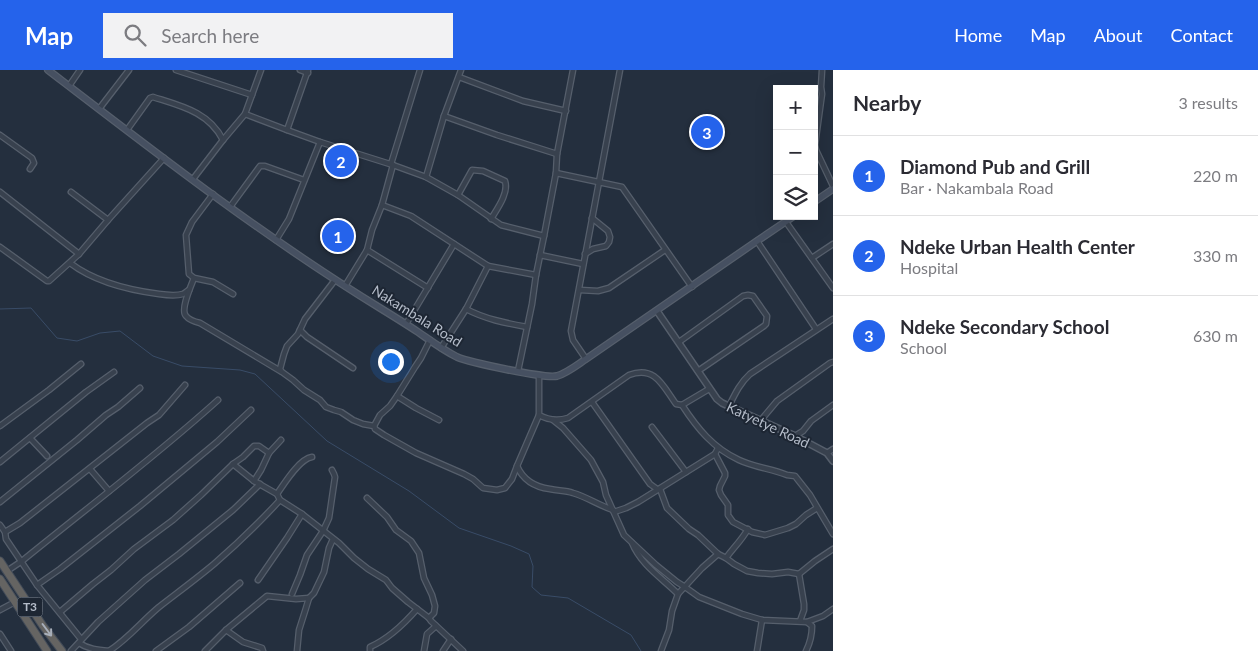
<!DOCTYPE html>
<html lang="en">
<head>
<meta charset="utf-8">
<style>
	body { margin:0; font-family:Lato,sans-serif; background:#f2f2f3; color:#2b2b33 }
	.controls { position:absolute; right:15px; top:15px; display:grid; overflow:hidden; border-radius:0px; box-shadow:0 5px 20px #0002 }
	.controls button { width:45px; height:45px; display:grid; place-items:center; padding:0; border:0; border-bottom:1px solid #e1e1e2; background:#fff; color:#2b2b33; font:25px sans-serif }
	.you { position:absolute; left:390px; top:291px; width:18px; height:18px; margin:-12px; border:4px solid #fff; border-radius:50%; background:#1a73e8; box-shadow:0 0 0 8px #1a73e833 }
	.badge { display:grid; place-items:center; width:32px; height:32px; border-radius:50%; background:#2563eb; color:#fff; font-size:16px; font-weight:700 }
	.pin { position:absolute; translate:-50% -50%; border:2px solid #fff; box-shadow:0 1px 5px #0006 }
	.list { margin:0; padding:0; list-style:none }
	h2 { display:flex; justify-content:space-between; align-items:center; height:65px; margin:0; padding:0 20px; font-size:21px }
	h2 small { font-size:16px; font-weight:400; color:#7c7c81 }
	.list li { display:grid; grid-template-columns:32px 1fr auto; gap:15px; align-items:center; box-sizing:border-box; height:80px; padding:0 20px; border-top:1px solid #e1e1e2 }
	.list b { display:block; font-size:19px; white-space:nowrap }
	.list p { margin:0; font-size:16px; white-space:nowrap; color:#7c7c81 }
	.list em { font-size:16px; font-style:normal; color:#7c7c81 }
	.icon { flex:none; width:28px; height:28px; fill:none; stroke:currentColor; stroke-width:2; stroke-linecap:round; stroke-linejoin:round }
	.map { position:relative; flex:none; width:833px; height:581px; overflow:hidden }
	header { display:flex; align-items:center; gap:30px; box-sizing:border-box; height:70px; padding:0 25px; background:#2563eb; color:#fff }
	header strong { font-size:24px }
	nav { display:flex; gap:28px; margin-inline-start:auto; font-size:18px }
	.search { width:350px; height:45px; background:#f2f2f3; display:flex; align-items:center; gap:12px; box-sizing:border-box; padding:0 18px; border-radius:0px; color:#7c7c81; font-size:19px }
	main { display:flex }
	aside { flex:1; background:#fff }
	.map>svg:first-child { display:block }
	.lines { fill:none; stroke-linecap:round; stroke-linejoin:round }
	.stream { stroke:#394c67; stroke-width:1 }
	.minor-casing { stroke:#565f6c; stroke-width:7 }
	.tertiary-casing { stroke:#565f6c; stroke-width:8 }
	.secondary-casing { stroke:#565f6c; stroke-width:8 }
	.trunk-casing { stroke:#434c59; stroke-width:9 }
	.minor { stroke:#38414e; stroke-width:4.5 }
	.tertiary { stroke:#38414e; stroke-width:5 }
	.secondary { stroke:#465061; stroke-width:5.5 }
	.trunk { stroke:#656462; stroke-width:7 }
	.oneway { stroke:#a8afba }
	.labels { text-anchor:middle; stroke-width:4; stroke-linejoin:round; paint-order:stroke }
	.shield { fill:#1d2633; stroke:#878f9c; stroke-width:1 }
	.shield-label { font-size:12px; font-weight:bold; fill:#b4bcc9 }
	.street-label { font-size:14px; fill:#b4bcc9; stroke:#1d2633 }
</style>
</head>
<body>
<header>
<strong>Map</strong>
<div class="search"><svg class="icon" aria-label="search" viewBox="0 0 24 24"><circle cx="10" cy="10" r="6"/><path d="M15 15l6 6"/></svg>Search here</div>
<nav><a>Home</a><a>Map</a><a>About</a><a>Contact</a></nav>
</header>
<main>
<div class="map">
<svg width="833" height="581" viewBox="0 0 833 581">
	<rect width="100%" height="100%" fill="#242f3e"/>
	<g class="lines">
		<path class="stream" d="M 0,239 L 31,238 L 57,268 L 77,271 L 100,263 L 120,261 L 153,286 L 182,296 L 240,300 L 255,304 L 327,371 L 409,421 L 459,458 L 511,476 L 529,484 L 533,496 L 532,517 L 541,525 L 568,528 L 631,565 L 641,581"/>
		<g class="minor-casing">
			<g id="minor">
				<path d="M 176,0 L 252,25"/>
				<path d="M 300,0 L 308,3"/>
				<path d="M 822,0 L 821,17 L 822,24 L 815,75 L 816,80 L 833,116"/>
				<path d="M 459,7 L 523,31 L 566,41"/>
				<path d="M 69,16 L 80,0"/>
				<path d="M 99,39 L 129,0"/>
				<path d="M 245,44 L 287,60 L 308,0"/>
				<path d="M 444,46 L 497,65 L 557,84"/>
				<path d="M 127,60 L 150,28 L 153,27 C 181,36 209,42 223,70"/>
				<path d="M 287,60 L 320,72 L 393,95 L 426,107 L 458,125 L 501,155 L 544,166"/>
				<path d="M 0,65 L 32,88 L 34,93 L 30,99"/>
				<path d="M 391,94 L 420,0"/>
				<path d="M 556,103 L 622,117 L 692,217"/>
				<path d="M 426,107 L 444,46 L 461,0"/>
				<path d="M 193,109 L 223,70 L 245,44 L 261,0"/>
				<path d="M 0,122 L 79,184"/>
				<path d="M 71,122 L 108,150"/>
				<path d="M 213,124 L 192,152 L 186,165 L 189,204 L 194,208 L 213,212 L 233,224"/>
				<path d="M 458,125 L 472,100 L 483,101 L 505,111 C 509,123 497,139 491,149"/>
				<path d="M 382,135 L 411,146 L 488,196"/>
				<path d="M 230,137 L 260,96 L 265,96 L 304,110"/>
				<path d="M 786,152 L 833,218"/>
				<path d="M 276,170 L 289,149 L 320,72"/>
				<path d="M 757,171 L 816,259"/>
				<path d="M 0,177 L 47,211 L 49,211 L 79,184 L 108,150 L 164,88"/>
				<path d="M 367,180 L 428,218"/>
				<path d="M 585,184 L 593,179 L 606,176 L 609,172 L 610,167 L 608,161 L 592,148"/>
				<path d="M 540,185 L 583,194"/>
				<path d="M 812,188 L 833,174"/>
				<path d="M 70,193 C 95,212 128,220 159,224 C 166,225 176,226 183,224 C 185,223 187,221 189,220"/>
				<path d="M 194,208 C 191,216 180,240 186,246 C 189,250 196,252 200,253 L 282,302 L 293,310 L 304,320 L 320,330 L 326,337 L 334,340 L 341,342 L 353,350 L 363,354 L 374,356 L 375,359 L 384,365 L 416,383 L 464,404 L 473,409 L 483,418 L 497,420 L 505,418 L 512,409 L 517,396"/>
				<path d="M 345,216 L 367,180 L 372,160 L 382,135 L 393,95"/>
				<path d="M 580,220 L 598,221 L 609,218 L 665,180"/>
				<path d="M 466,239 C 485,249 505,253 527,257"/>
				<path d="M 406,254 L 454,174"/>
				<path d="M 300,260 L 307,267 L 353,298"/>
				<path d="M 679,272 L 743,226 L 748,225 L 753,226 L 767,246 L 766,254 L 764,256 L 698,301"/>
				<path d="M 441,278 L 466,239 L 488,196 L 536,205"/>
				<path d="M 586,289 L 573,270 L 571,261 L 620,0"/>
				<path d="M 281,301 L 280,299 L 284,284 L 287,276 L 298,264 L 305,249 L 335,210"/>
				<path d="M 518,301 L 532,234 L 536,205 L 544,166 L 556,103 L 557,84 L 573,0"/>
				<path d="M 539,305 L 539,345 C 548,350 558,351 568,348 L 629,305 C 655,295 663,316 676,334 L 682,335 C 697,358 713,378 739,390 C 754,397 772,399 787,405 L 795,406 L 810,425 L 833,464"/>
				<path d="M 397,326 L 416,338 L 439,350"/>
				<path d="M 592,332 L 650,414 L 657,419"/>
				<path d="M 682,335 L 709,319"/>
				<path d="M 729,336 C 735,324 740,313 750,304 L 833,249"/>
				<path d="M 539,345 L 517,396 C 523,410 535,417 550,419 C 558,421 565,420 573,423 C 587,427 598,435 613,440"/>
				<path d="M 553,350 L 563,358 L 591,390 L 603,412 L 606,425 L 624,465 L 656,495 L 677,512 L 685,517 L 699,527 L 742,544 L 762,550 L 807,552 L 812,556 C 812,565 810,573 806,581"/>
				<path d="M 761,350 L 777,331 L 830,293 L 833,292"/>
				<path d="M 0,356 L 49,320 L 81,294"/>
				<path d="M 374,356 L 380,345 L 390,336 L 397,326 L 415,297 L 421,288 L 430,270"/>
				<path d="M 652,357 L 686,402"/>
				<path d="M 795,366 L 803,361 L 811,351 L 833,335"/>
				<path d="M 30,368 L 47,386"/>
				<path d="M 718,378 L 715,384 L 725,403 L 725,406 L 720,416 L 719,420 L 721,425 L 728,435 L 728,445 L 733,452 L 752,462 L 765,465 L 788,458 L 796,454 L 806,445 L 817,438"/>
				<path d="M 827,383 L 833,379"/>
				<path d="M 0,392 L 86,322 L 114,302"/>
				<path d="M 233,394 L 254,411 L 277,424 L 280,430 L 302,444 L 339,473 L 354,488 L 368,499 L 386,510 L 392,518 L 408,532 L 429,548 L 431,551 L 463,581"/>
				<path d="M 90,399 L 109,421"/>
				<path d="M 254,411 L 261,400 L 269,383 L 281,370"/>
				<path d="M 660,419 L 667,438 L 689,459 L 698,465 L 718,484 L 726,488 L 734,494 L 747,501 L 758,503 L 772,504 L 788,502 L 799,504"/>
				<path d="M 277,424 C 284,414 299,389 312,387"/>
				<path d="M 367,428 L 387,447 L 396,460 L 411,471 L 419,483 L 424,508 L 432,525 L 435,536 L 434,543 L 429,548"/>
				<path d="M 0,432 L 77,370 L 106,345 L 118,337 L 140,318"/>
				<path d="M 614,442 L 626,438 L 638,432 L 715,384"/>
				<path d="M 0,455 L 5,462 L 6,469 L 37,515 L 81,569"/>
				<path d="M 5,462 L 20,453 L 147,353 L 159,345 L 185,315"/>
				<path d="M 632,473 C 641,495 662,508 678,524"/>
				<path d="M 726,488 C 734,477 741,471 748,459"/>
				<path d="M 7,501 L 22,491 C 87,438 155,387 218,330"/>
				<path d="M 799,504 L 804,534 L 804,540 L 800,551"/>
				<path d="M 799,504 L 815,491 L 833,479"/>
				<path d="M 258,510 L 287,468 L 302,444"/>
				<path d="M 37,515 L 60,499 L 140,436 L 217,372 L 251,340"/>
				<path d="M 292,524 L 300,505 L 307,485 L 323,461 L 329,448 L 335,407 L 334,404 L 332,400"/>
				<path d="M 0,540 L 15,532"/>
				<path d="M 60,542 L 93,514 L 111,500 L 134,479 L 173,450 L 201,425 L 233,394 L 243,387 L 254,376 L 259,376 L 269,383"/>
				<path d="M 807,552 L 823,546 L 833,539"/>
				<path d="M 0,564 L 11,581"/>
				<path d="M 79,573 C 88,579 98,580 109,581"/>
				<path d="M 71,581 L 98,552 L 145,510 L 179,484 L 233,440 L 260,414"/>
				<path d="M 109,581 C 128,569 142,551 159,537 C 177,523 196,509 214,494 C 237,474 259,453 280,430"/>
				<path d="M 156,581 L 189,557 L 240,513"/>
				<path d="M 205,581 L 226,560"/>
				<path d="M 263,581 L 262,578 L 243,572 L 226,560 L 267,526 L 296,529 L 309,528"/>
				<path d="M 297,581 L 299,560 L 306,538 L 309,528 L 314,523 L 324,502 L 329,478 L 333,469"/>
				<path d="M 370,581 L 370,577 C 388,569 404,554 417,539"/>
				<path d="M 424,581 L 427,564 L 436,556"/>
				<path d="M 443,581 L 451,569"/>
				<path d="M 661,581 L 669,560 L 672,541 L 678,524 L 702,498 L 718,484"/>
				<path d="M 757,581 L 762,550"/>
			</g>
		</g>
		<g class="tertiary-casing">
			<path id="tertiary" d="M 657,241 L 717,329 L 722,333 L 795,366 L 827,383 L 833,391"/>
		</g>
		<g class="secondary-casing">
			<g id="secondary">
				<path d="M 48,0 C 156,83 264,167 380,238 C 393,246 406,254 418,262 C 431,271 443,280 457,287 C 469,292 545,309 557,306 C 567,303 577,295 586,289 L 757,171 L 794,146"/>
				<path d="M 814,132 L 833,119"/>
			</g>
		</g>
		<g class="trunk-casing">
			<g id="trunk">
				<path d="M 0,491 L 43,556 L 62,581"/>
				<path d="M 0,509 L 47,581"/>
			</g>
		</g>
		<use href="#minor" class="minor"/>
		<use href="#tertiary" class="tertiary"/>
		<use href="#secondary" class="secondary"/>
		<use href="#trunk" class="trunk"/>
	</g>
	<defs><path id="oneway-shaft" d="M-6 0H5M1.5-3L5.5 0L1.5 3" fill="none" stroke-width="1.6" stroke-linecap="round" stroke-linejoin="round" transform="scale(1.25)"/></defs>
	<use class="oneway" href="#oneway-shaft" transform="translate(47 560) rotate(53)"/>
	<g class="labels">
		<rect class="shield" x="17.5" y="527.5" width="25" height="19" rx="4"/>
		<g class="shield-label">
			<text x="30" y="541">T3</text>
		</g>
		<g class="street-label">
			<text transform="translate(417 246) rotate(32)" y="5">Nakambala Road</text>
			<text transform="translate(768 355) rotate(25)" y="5">Katyetye Road</text>
		</g>
	</g>
</svg>
<div class="controls">
<button>+</button>
<button>−</button>
<button><svg class="icon" aria-label="layers" viewBox="0 0 24 24"><path d="M12 4l9 5-9 5-9-5zM3 14l9 5 9-5"/></svg></button>
</div>
<div class="you"></div>
<div class="pin badge" style="left:338px;top:166px">1</div>
<div class="pin badge" style="left:341px;top:91px">2</div>
<div class="pin badge" style="left:707px;top:62px">3</div>
</div>
<aside>
<h2>Nearby<small>3 results</small></h2>
<ul class="list">
<li><span class="badge">1</span><div><b>Diamond Pub and Grill</b><p>Bar · Nakambala Road</p></div><em>220 m</em></li>
<li><span class="badge">2</span><div><b>Ndeke Urban Health Center</b><p>Hospital</p></div><em>330 m</em></li>
<li><span class="badge">3</span><div><b>Ndeke Secondary School</b><p>School</p></div><em>630 m</em></li>
</ul>
</aside>
</main>
</body>
</html>
